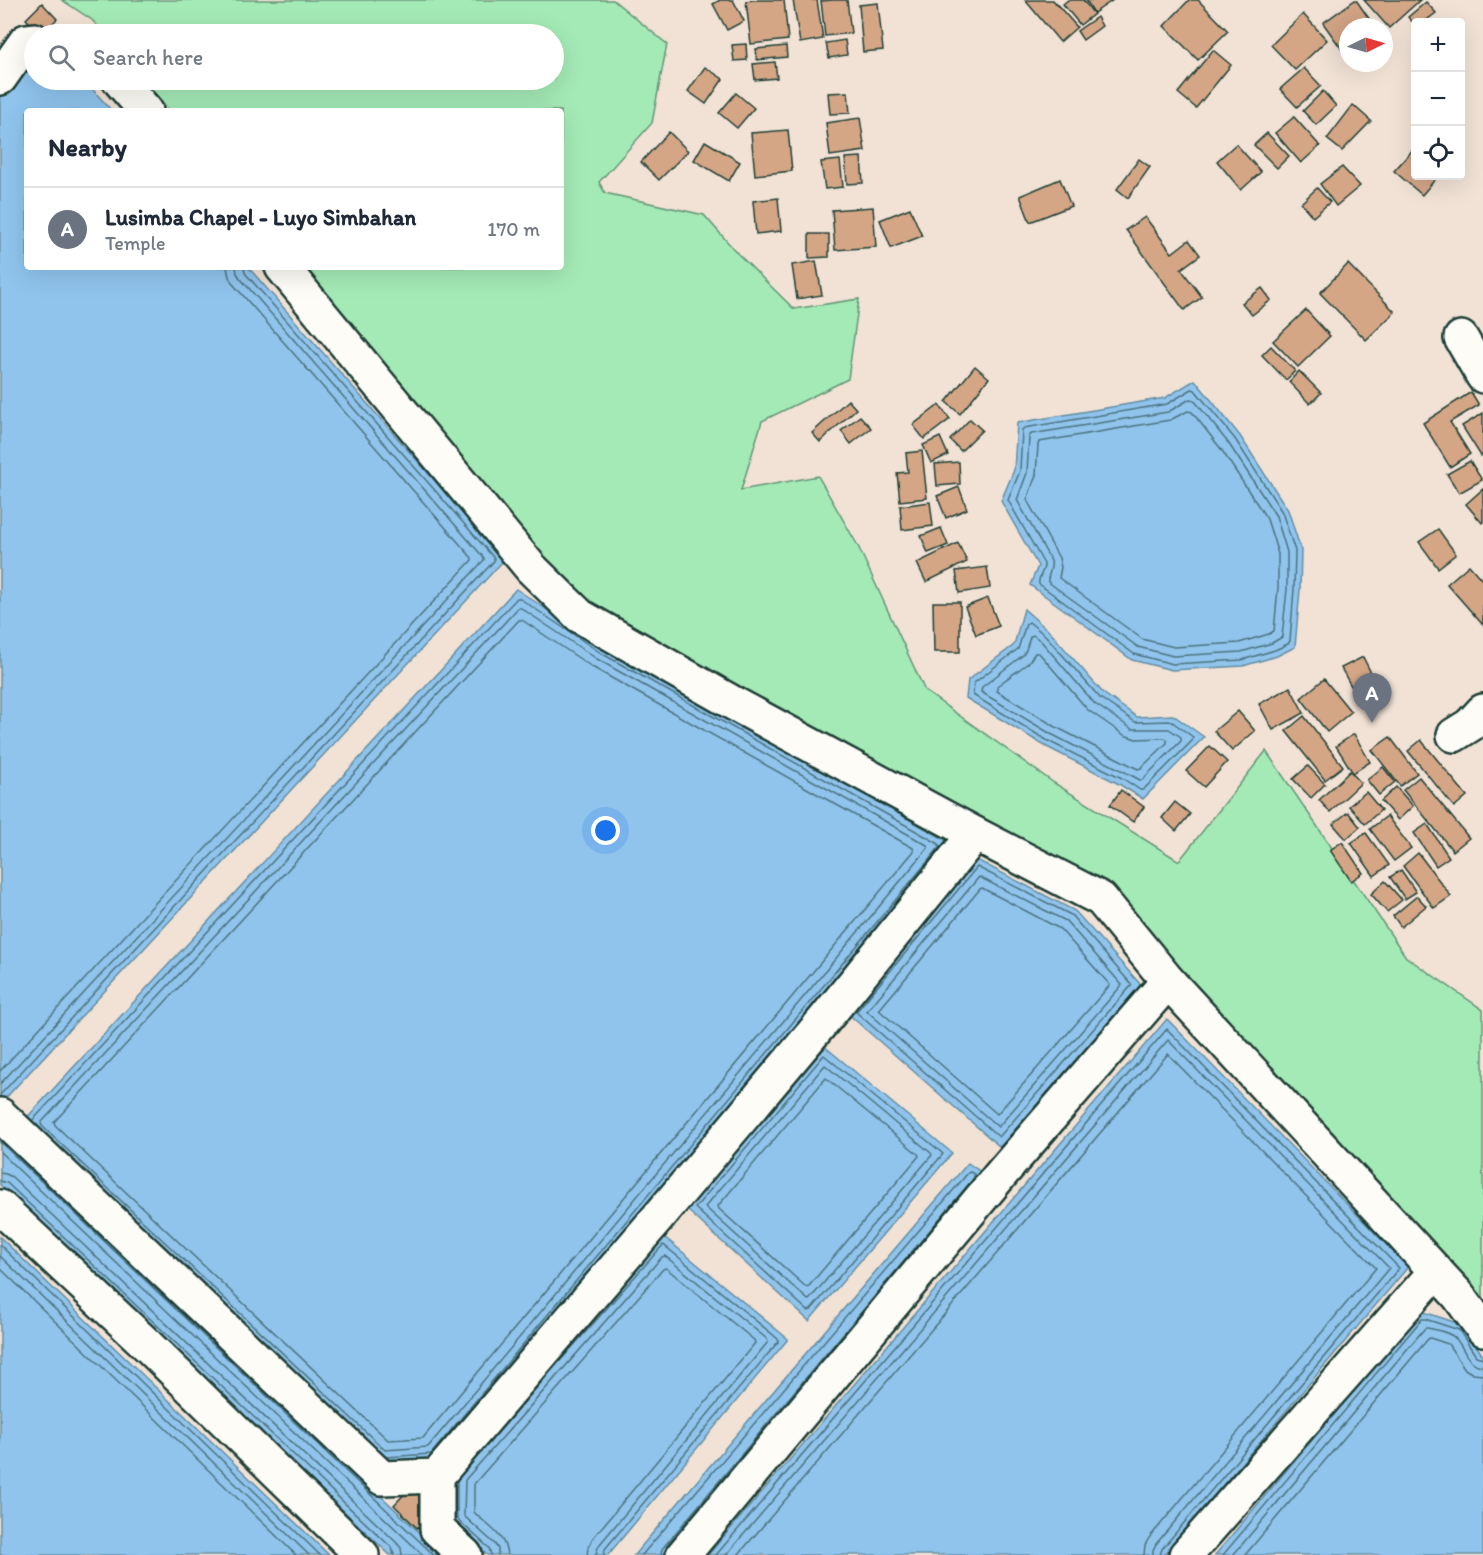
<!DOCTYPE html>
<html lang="en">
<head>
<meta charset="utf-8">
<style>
	body { margin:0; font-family:Itim,sans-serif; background:#f6f6f7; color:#1f2937 }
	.controls { position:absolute; right:18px; top:18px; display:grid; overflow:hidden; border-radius:6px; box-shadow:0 6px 24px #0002 }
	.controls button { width:54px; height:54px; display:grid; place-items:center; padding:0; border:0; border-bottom:2px solid #e0e1e3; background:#fff; color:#1f2937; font:30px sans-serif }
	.compass { position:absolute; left:1339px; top:18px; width:54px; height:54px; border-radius:50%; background:#fff; box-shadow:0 6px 24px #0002; rotate:85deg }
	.you { position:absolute; left:606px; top:831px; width:21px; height:21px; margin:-15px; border:4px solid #fff; border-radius:50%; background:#1a73e8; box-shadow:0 0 0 9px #1a73e833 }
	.badge { display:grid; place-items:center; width:39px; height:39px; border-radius:50%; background:#2563eb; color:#fff; font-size:20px; font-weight:700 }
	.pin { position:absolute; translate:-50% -50px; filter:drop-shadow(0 2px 3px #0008) }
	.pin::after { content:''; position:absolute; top:32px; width:21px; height:18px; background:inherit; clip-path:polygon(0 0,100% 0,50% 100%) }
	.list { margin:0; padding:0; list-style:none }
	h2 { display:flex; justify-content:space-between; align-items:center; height:78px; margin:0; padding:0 24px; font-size:26px }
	h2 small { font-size:20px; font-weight:400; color:#747a83 }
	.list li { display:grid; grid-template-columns:39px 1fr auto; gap:18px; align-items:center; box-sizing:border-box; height:84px; padding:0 24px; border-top:2px solid #e0e1e3 }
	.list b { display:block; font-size:22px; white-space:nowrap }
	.list p { margin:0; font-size:20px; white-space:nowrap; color:#747a83 }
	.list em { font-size:20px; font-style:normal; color:#747a83 }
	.icon { flex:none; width:33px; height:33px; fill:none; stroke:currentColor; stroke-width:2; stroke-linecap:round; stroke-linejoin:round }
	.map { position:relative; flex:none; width:1483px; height:1555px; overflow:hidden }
	.search { position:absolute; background:#fff; box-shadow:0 6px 24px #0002; left:24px; top:24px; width:540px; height:66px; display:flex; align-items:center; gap:15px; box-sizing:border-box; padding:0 21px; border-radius:33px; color:#747a83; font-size:22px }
	.panel { position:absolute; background:#fff; box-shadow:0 6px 24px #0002; left:24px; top:108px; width:540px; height:162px; border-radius:6px }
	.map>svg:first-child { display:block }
	.green { fill:#a4eab6; stroke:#629475; stroke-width:1.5 }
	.water { fill:#90c4ed; stroke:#638ea3; stroke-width:1.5 }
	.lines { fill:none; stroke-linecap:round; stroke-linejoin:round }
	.shore { stroke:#4c737e; stroke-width:1.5 }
	.building { fill:#d4a686; stroke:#1f3d34; stroke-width:1.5 }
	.minor-casing { stroke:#1f3d34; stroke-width:38 }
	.minor { stroke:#fdfcf7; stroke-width:33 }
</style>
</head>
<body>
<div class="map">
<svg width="1483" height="1555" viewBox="0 0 1483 1555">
	<rect width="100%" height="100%" fill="#f1e2d5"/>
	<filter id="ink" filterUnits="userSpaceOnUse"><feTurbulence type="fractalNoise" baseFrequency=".0167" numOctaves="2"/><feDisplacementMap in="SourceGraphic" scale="12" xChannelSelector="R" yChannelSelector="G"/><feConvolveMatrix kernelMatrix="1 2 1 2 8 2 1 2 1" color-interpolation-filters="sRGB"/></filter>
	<g filter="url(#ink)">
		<path class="green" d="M 62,0 L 613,0 L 667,44 L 652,123 L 599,182 L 605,193 L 704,215 L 738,254 L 794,309 L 859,299 L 848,379 L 762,421 L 741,490 L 818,476 L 858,546 L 925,691 L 1054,783 L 1179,861 L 1266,751 L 1406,957 L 1483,1010 L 1483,1300 L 1105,893 L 604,614 L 551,565 L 303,267 L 561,267 L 561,111 L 170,111 L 143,80 L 554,80 L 554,34 L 105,34 L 92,20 Z"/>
		<g class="water">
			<path d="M 34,34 L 34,80 L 84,80 L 112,111 L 27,111 L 27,267 L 248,267 L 504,560 L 0,1104 L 0,83 Z"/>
			<path d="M 1195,380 L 1240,436 L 1288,510 L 1301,550 L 1300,590 L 1295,647 L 1277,656 L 1243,666 L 1172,670 L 1132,660 L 1077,619 L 1030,585 L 1038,566 L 1001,501 L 1014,470 L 1017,423 L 1165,398 Z"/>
			<path d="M 516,589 L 603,647 L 951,843 L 433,1461 L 379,1464 L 21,1124 Z"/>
			<path d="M 1024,609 L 1050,632 L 1103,693 L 1137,717 L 1173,715 L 1204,737 L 1143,799 L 1119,784 L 1045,746 L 966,698 L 968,680 L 1014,645 Z"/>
			<path d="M 975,859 L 1075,911 L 1141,985 L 1000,1147 L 847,1013 Z"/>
			<path d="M 1167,1019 L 1408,1267 L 1164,1555 L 708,1555 Z"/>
			<path d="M 823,1045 L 952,1153 L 809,1321 L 686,1209 Z"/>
			<path d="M 0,1134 L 443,1555 L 390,1555 L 0,1185 Z"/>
			<path d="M 968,1163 L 985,1175 L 665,1555 L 634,1555 Z"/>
			<path d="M 663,1236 L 788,1339 L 608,1555 L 487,1555 L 451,1522 L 452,1475 Z"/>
			<path d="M 0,1237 L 329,1555 L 0,1555 Z"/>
			<path d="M 1421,1311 L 1463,1325 L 1483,1356 L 1483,1555 L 1215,1555 Z"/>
		</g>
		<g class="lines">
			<g class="shore">
				<path d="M 1192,389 L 1195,390 L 1235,439 L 1282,512 L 1295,551 L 1294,589 L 1290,641 L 1288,644 L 1275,650 L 1242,660 L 1173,664 L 1134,654 L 1039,584 C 1037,577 1045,571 1044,564 L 1008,500 L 1020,471 L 1022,430 L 1024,428 L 1167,404 Z"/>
				<path d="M 1190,399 L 1194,400 L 1229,444 L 1276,516 L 1287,552 L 1287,589 L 1282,637 L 1272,643 L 1241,652 L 1173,656 L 1138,647 L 1048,582 C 1047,575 1053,569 1051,561 L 1017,500 L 1027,473 L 1029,437 L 1031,434 L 1168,412 Z"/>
				<path d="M 1188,411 L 1192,412 L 1221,449 L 1267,519 L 1278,554 L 1278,588 L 1274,631 L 1269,634 L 1239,643 L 1174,647 L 1142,639 L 1059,578 L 1061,567 L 1059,558 L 1027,500 L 1036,475 L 1038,445 L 1039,442 L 1170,420 Z"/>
				<path d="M 518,608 L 521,608 L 597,659 L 927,845 L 928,848 L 428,1447 L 385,1450 L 42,1126 L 41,1123 Z"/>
				<path d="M 519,620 L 522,620 L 592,667 L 913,848 L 914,851 L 423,1438 L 388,1440 L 55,1125 L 54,1122 Z"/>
				<path d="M 1029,622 L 1046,636 L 1100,698 L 1135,722 L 1171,721 L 1193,737 L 1192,741 L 1143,790 L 1140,790 L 1122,778 L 1048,741 L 973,695 L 974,683 L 1018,649 L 1026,624 Z"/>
				<path d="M 1033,635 L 1041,641 L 1095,704 L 1132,729 L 1169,729 L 1181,737 L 1181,741 L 1142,780 L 1140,780 L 1125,772 L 1051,734 L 981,692 L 982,687 L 1023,655 L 1026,650 L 1030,637 Z"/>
				<path d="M 1035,653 L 1039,653 L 1088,710 L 1124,735 L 1136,739 L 1165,738 L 1167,740 L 1167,743 L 1141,768 L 1138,769 L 1056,727 L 997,691 L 997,686 L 1028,663 Z"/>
				<path d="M 977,867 L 1071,915 L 1132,985 L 999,1137 L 856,1012 Z"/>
				<path d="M 979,877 L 1066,921 L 1122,985 L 998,1127 L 867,1011 Z"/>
				<path d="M 982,888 L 1060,929 L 1110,985 L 997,1114 L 879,1010 L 980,889 Z"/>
				<path d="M 824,1055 L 941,1152 L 943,1154 L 811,1310 L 808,1311 L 695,1208 Z"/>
				<path d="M 825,1065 L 931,1153 L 932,1155 L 810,1299 L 808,1300 L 705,1207 Z"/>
				<path d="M 0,1071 L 472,560 L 472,558 L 233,284 L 229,277 L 227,267"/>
				<path d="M 826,1078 L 918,1154 L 919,1156 L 809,1286 L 806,1287 L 719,1209 L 718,1206 Z"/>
				<path d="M 0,1084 L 484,560 L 484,558 L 240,278 L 237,273 L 236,267"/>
				<path d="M 0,1095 L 494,561 L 494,558 L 245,273 L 244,267"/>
				<path d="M 32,1121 L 517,598 L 519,598 L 601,653 L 939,844 L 939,848 L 431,1454 L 386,1457"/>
				<path d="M 0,1142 L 434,1555"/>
				<path d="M 0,1152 L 423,1555"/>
				<path d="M 0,1173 L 6,1174 L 12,1177 L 397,1543 L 401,1548 L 402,1555"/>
				<path d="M 0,1181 L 7,1183 L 392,1548 L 394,1555"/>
				<path d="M 0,1245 L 320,1555"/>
				<path d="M 0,1256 L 309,1555"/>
				<path d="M 0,1268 L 296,1555"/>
				<path d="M 519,1407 L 663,1245 L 665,1246 L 778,1339 L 778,1342 L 605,1549 L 604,1555"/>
				<path d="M 457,1480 L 457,1519 L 489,1548 L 491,1555"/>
				<path d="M 498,1555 L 498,1549 L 495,1544 L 464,1516 L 465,1480 L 662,1257 L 665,1256 L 767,1339 L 768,1342 L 600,1544 L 597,1550 L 596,1555"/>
				<path d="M 507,1555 C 506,1535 486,1525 474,1512 L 474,1484 L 663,1269 L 666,1268 L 754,1340 L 755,1343 L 592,1539 L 588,1548 L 587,1555"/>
				<path d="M 642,1555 L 968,1173 L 970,1172 L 974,1174 L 974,1178 L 662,1549 L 661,1555"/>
				<path d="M 716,1555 L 1167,1029 L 1399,1268 L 1162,1549 L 1160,1555"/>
				<path d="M 726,1555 L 1168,1040 L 1389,1268 L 1156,1544 L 1153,1550 L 1153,1555"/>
				<path d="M 738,1555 L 1168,1054 L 1376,1268 L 1149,1538 L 1145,1545 L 1144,1555"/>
				<path d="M 1223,1555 L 1422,1319 L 1425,1319 L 1459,1330 L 1476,1356 L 1483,1358"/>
				<path d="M 1233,1555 L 1425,1328 L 1427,1328 C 1436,1330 1450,1332 1456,1339 C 1465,1349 1467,1365 1483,1366"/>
				<path d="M 1245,1555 L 1428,1339 L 1430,1338 L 1448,1344 L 1465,1369 L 1473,1374 L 1483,1375"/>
			</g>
		</g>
		<g class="building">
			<path d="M 720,0 L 733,0 L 744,21 L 727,30 L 713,4 Z"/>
			<path d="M 754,0 L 784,0 L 788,40 L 751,44 L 746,1 Z"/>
			<path d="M 793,0 L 817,0 L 823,39 L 800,43 Z"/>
			<path d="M 833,0 L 847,0 L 851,33 L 825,36 L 821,1 Z"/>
			<path d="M 1025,0 L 1053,0 L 1077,27 L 1060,42 Z"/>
			<path d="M 1068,0 L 1083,0 L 1094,14 L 1080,25 L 1063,4 Z"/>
			<path d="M 1086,0 L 1113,0 L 1094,13 Z"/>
			<path d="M 1189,0 L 1198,0 L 1228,31 L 1198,60 L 1164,26 Z"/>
			<path d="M 1355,0 L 1356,0 L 1375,27 L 1348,27 L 1348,58 L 1323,23 Z"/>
			<path d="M 1364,0 L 1420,0 L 1389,28 Z"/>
			<path d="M 1426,2 L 1436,13 L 1424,22 L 1416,22 L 1416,26 L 1408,17 Z"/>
			<path d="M 42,3 L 57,19 L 41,34 L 26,19 Z"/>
			<path d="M 878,3 L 883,50 L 863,52 L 859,5 Z"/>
			<path d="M 1303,14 L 1327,40 L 1295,70 L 1271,45 Z"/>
			<path d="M 1097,17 L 1102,26 L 1083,40 L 1077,31 Z"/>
			<path d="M 845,40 L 847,55 L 829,58 L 826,43 Z"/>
			<path d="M 746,44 L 747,60 L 734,61 L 732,45 Z"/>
			<path d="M 786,46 L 787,57 L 757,60 L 756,49 Z"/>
			<path d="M 1213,50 L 1231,65 L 1196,108 L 1178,93 Z"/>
			<path d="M 775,62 L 777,78 L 755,80 L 753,64 Z"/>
			<path d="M 705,67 L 723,79 L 706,104 L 688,91 Z"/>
			<path d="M 1304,68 L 1321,86 L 1297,107 L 1280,89 Z"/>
			<path d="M 1323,91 L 1336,106 L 1316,125 L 1303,111 Z"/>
			<path d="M 848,92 L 850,113 L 830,114 L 828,93 Z"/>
			<path d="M 736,93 L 754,108 L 737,128 L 719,113 Z"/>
			<path d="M 1353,105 L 1371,121 L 1342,151 L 1327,139 Z"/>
			<path d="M 1294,117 L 1320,146 L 1301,163 L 1275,133 Z"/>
			<path d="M 860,118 L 865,151 L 830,156 L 826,123 Z"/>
			<path d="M 788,130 L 792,171 L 755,175 L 751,133 Z"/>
			<path d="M 669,132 L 688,151 L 659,180 L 641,162 Z"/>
			<path d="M 1267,133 L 1289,156 L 1277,168 L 1254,145 Z"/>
			<path d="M 705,141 L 740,162 L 729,181 L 694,160 Z"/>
			<path d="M 1236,144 L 1261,172 L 1241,190 L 1217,161 Z"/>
			<path d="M 1416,146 L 1416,176 L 1438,176 L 1422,195 L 1394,171 Z"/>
			<path d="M 861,157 L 863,183 L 847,184 L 845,158 Z"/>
			<path d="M 1139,159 L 1150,167 L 1128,198 L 1117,189 Z"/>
			<path d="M 840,160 L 843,187 L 825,189 L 821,162 Z"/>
			<path d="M 1342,167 L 1360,186 L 1336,206 L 1320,184 Z"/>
			<path d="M 1060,179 L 1071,206 L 1030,222 L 1020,196 Z"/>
			<path d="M 1317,188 L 1330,202 L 1313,217 L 1301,203 Z"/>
			<path d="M 778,198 L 781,231 L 756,234 L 753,201 Z"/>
			<path d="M 873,207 L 876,247 L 835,250 L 832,210 Z"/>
			<path d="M 910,208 L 922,236 L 891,248 L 880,220 Z"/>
			<path d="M 1145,217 L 1172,253 L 1189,240 L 1200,255 L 1181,269 L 1202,297 L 1184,310 L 1126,230 Z"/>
			<path d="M 809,234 L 829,234 L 829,257 L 809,258 Z"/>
			<path d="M 816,261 L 822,295 L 797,299 L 792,265 Z"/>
			<path d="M 1348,264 L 1395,312 L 1366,340 L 1320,293 Z"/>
			<path d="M 1262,288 L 1271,300 L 1252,315 L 1242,303 Z"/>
			<path d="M 1306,310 L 1330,336 L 1298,367 L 1273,341 Z"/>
			<path d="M 1271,346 L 1295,371 L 1286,380 L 1262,355 Z"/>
			<path d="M 975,366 L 989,378 L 960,414 L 946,402 Z"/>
			<path d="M 1299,371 L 1321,393 L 1310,404 L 1289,382 Z"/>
			<path d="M 1471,392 L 1479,405 L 1450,422 L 1470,454 L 1450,467 L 1423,423 Z"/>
			<path d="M 848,400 L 856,409 L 820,442 L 812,433 Z"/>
			<path d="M 939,405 L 950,419 L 924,439 L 913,425 Z"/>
			<path d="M 1483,413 L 1483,455 L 1481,456 L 1462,426 Z"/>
			<path d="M 860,416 L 871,428 L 851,444 L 841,431 Z"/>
			<path d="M 970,419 L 982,430 L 961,451 L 950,440 Z"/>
			<path d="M 940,437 L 948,455 L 931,463 L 923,445 Z"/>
			<path d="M 922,451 L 927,498 L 900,501 L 897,473 L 908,472 L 906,453 Z"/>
			<path d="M 1470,461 L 1482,480 L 1459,493 L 1447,474 Z"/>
			<path d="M 959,462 L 960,484 L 937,486 L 935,464 Z"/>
			<path d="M 959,487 L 967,509 L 946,518 L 937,496 Z"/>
			<path d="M 1483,489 L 1483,522 L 1482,523 L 1466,504 Z"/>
			<path d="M 930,502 L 933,526 L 902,530 L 900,506 Z"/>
			<path d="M 941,528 L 948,545 L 928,553 L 921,536 Z"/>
			<path d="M 1438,529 L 1456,554 L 1438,568 L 1419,542 Z"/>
			<path d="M 958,543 L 967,562 L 926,582 L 917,563 Z"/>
			<path d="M 1469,565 L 1483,581 L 1483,625 L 1447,584 Z"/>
			<path d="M 987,567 L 990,588 L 959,593 L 956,571 Z"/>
			<path d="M 988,598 L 999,626 L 976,635 L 965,607 Z"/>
			<path d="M 933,602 L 960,602 L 960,652 L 934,652 Z"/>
			<path d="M 1363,657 L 1372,675 L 1351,686 L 1341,668 Z"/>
			<path d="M 1324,679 L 1351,712 L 1327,732 L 1301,698 Z"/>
			<path d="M 1290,687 L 1304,713 L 1273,730 L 1259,704 Z"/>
			<path d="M 1238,711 L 1255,731 L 1232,751 L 1214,731 Z"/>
			<path d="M 1304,716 L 1343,766 L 1325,780 L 1286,731 Z"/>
			<path d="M 1354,734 L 1370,762 L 1353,773 L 1336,746 Z"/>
			<path d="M 1390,737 L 1417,773 L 1400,786 L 1372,750 Z"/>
			<path d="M 1421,740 L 1467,796 L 1454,807 L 1408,751 Z"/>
			<path d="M 1210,746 L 1227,762 L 1204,787 L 1186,771 Z"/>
			<path d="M 1308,766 L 1325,784 L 1311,798 L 1293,779 Z"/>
			<path d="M 1383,767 L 1395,782 L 1379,795 L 1367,780 Z"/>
			<path d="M 1350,771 L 1361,783 L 1330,812 L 1319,800 Z"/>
			<path d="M 1419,777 L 1469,838 L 1453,851 L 1403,790 Z"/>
			<path d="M 1396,787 L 1413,806 L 1398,820 L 1381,801 Z"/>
			<path d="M 1121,790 L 1144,807 L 1133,822 L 1110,805 Z"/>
			<path d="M 1366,792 L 1381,810 L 1365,824 L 1349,806 Z"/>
			<path d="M 1175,802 L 1190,814 L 1176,831 L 1162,818 Z"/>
			<path d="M 1348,812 L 1360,827 L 1346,839 L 1333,824 Z"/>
			<path d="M 1387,816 L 1411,848 L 1394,861 L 1370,829 Z"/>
			<path d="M 1427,824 L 1449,857 L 1436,866 L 1414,833 Z"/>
			<path d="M 1366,833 L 1389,865 L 1374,876 L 1351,843 Z"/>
			<path d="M 1342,842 L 1363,873 L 1351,881 L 1330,850 Z"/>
			<path d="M 1418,853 L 1451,896 L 1434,908 L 1403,866 Z"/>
			<path d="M 1401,870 L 1416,892 L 1405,899 L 1390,877 Z"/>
			<path d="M 1385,881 L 1402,900 L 1387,912 L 1371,894 Z"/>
			<path d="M 1417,896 L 1426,906 L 1401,927 L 1393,916 Z"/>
			<path d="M 414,1484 L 433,1505 L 417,1528 L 394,1505 Z"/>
		</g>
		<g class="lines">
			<g class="minor-casing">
				<g id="minor">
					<path d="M 0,78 L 26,41 L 34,40"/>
					<path d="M 119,80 L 146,111"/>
					<path d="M 282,267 L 531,568 L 580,616 L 733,703 L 975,834 L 1101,899 L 1168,981 L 1458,1295 L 1483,1329"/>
					<path d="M 1461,338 L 1483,376"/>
					<path d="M 1454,735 L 1470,725 L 1483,711"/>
					<path d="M 0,1115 L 382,1478 L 437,1476"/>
					<path d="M 0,1207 L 142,1340 L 362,1555"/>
					<path d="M 465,1555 L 437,1529 L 437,1476 L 661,1214 L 824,1020 L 975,834"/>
					<path d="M 683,1555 L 1002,1173 L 1168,981"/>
					<path d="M 1186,1555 L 1436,1271"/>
				</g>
			</g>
			<use href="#minor" class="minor"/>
		</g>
	</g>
</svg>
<div class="controls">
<button>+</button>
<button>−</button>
<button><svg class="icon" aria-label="locate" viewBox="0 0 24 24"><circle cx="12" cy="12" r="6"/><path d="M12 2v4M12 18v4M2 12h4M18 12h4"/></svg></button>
</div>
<svg class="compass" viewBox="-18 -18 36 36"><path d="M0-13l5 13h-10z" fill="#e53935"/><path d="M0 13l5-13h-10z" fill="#747a83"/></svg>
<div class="you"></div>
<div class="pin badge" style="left:1372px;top:723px;background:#6b7280">A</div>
<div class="search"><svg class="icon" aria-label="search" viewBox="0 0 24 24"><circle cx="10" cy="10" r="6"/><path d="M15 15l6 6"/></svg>Search here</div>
<section class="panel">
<h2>Nearby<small></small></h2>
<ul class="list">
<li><span class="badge" style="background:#6b7280">A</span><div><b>Lusimba Chapel - Luyo Simbahan</b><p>Temple</p></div><em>170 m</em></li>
</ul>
</section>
</div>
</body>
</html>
